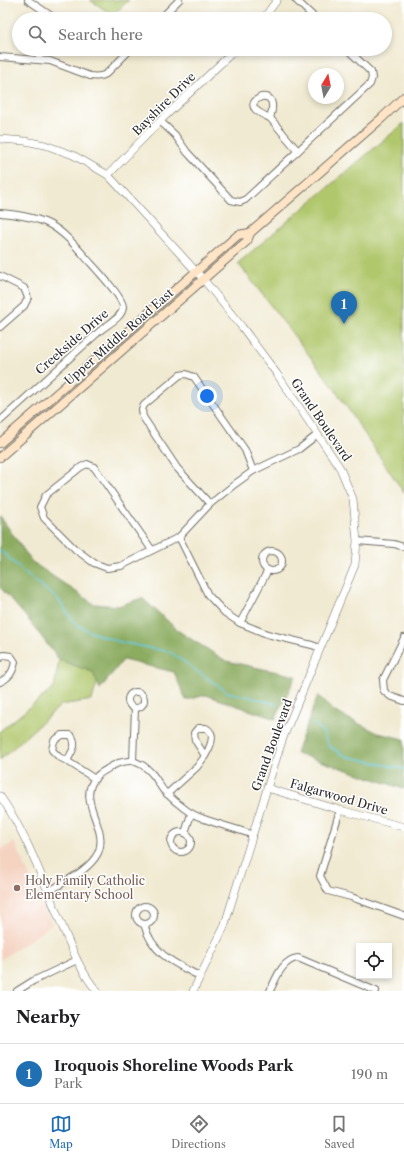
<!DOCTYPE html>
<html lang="en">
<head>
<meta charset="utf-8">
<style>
	body { margin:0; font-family:"Libre Caslon Text",serif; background:#f6f6f6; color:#202124 }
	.controls { position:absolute; right:12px; bottom:12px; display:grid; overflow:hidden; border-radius:0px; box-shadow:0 2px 6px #0003 }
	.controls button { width:36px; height:36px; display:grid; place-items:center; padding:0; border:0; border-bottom:1px solid #e0e0e0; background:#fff; color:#202124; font:20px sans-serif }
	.compass { position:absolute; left:308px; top:68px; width:36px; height:36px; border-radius:50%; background:#fff; box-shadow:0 2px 6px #0003; rotate:10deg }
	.you { position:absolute; left:207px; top:396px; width:14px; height:14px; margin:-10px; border:3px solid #fff; border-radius:50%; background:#1a73e8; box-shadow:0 0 0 6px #1a73e833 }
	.badge { display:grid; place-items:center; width:26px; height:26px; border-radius:50%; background:#1f6fb2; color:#fff; font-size:13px; font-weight:700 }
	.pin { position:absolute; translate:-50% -33px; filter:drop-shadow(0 1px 2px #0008) }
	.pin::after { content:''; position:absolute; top:21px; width:14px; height:12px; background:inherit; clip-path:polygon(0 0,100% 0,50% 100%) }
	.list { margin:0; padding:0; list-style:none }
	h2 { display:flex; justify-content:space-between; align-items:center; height:52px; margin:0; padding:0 16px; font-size:17px }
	h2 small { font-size:13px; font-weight:400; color:#757577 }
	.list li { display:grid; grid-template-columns:26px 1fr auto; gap:12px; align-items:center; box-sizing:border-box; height:60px; padding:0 16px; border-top:1px solid #e0e0e0 }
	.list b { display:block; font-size:15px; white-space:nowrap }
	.list p { margin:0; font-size:13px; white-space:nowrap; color:#757577 }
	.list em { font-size:13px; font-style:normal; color:#757577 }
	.icon { flex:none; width:22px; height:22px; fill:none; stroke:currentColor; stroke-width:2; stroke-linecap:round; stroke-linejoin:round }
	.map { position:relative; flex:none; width:404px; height:991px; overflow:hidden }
	.search { position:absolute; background:#fff; box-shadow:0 2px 6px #0003; left:12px; right:12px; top:12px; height:44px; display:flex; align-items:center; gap:10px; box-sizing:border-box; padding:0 14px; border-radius:22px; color:#757577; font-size:15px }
	.sheet { height:112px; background:#fff }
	nav { display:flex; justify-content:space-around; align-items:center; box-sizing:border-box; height:56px; border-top:1px solid #e0e0e0; background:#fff; font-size:11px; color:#757577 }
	nav a { display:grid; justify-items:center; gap:2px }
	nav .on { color:#1f6fb2 }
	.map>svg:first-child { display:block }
	.built { fill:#f5d3c1 }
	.green { fill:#b0c76c; stroke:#6e794c }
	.forest { fill:#8cac60; stroke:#5c6c46 }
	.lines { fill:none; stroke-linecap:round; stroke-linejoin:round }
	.stream { stroke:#5dc7d8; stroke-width:1.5 }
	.minor-casing { stroke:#706e65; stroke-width:8 }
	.tertiary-casing { stroke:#706e65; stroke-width:8 }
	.secondary-casing { stroke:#706e65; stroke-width:10 }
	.minor { stroke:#fff; stroke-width:6 }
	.tertiary { stroke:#fff; stroke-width:7 }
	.secondary { stroke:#ffe4c6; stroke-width:8 }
	.education-dot { fill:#8d6e63; stroke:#fff; stroke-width:1.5 }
	.labels { text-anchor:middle; stroke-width:3; stroke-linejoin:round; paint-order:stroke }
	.street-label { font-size:12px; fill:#2b2b2b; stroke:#fff }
	.education-label { font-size:12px; fill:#785e54; stroke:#fff; text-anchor:start }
</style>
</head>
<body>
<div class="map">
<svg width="404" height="991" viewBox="0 0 404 991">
	<rect width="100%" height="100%" fill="#fff"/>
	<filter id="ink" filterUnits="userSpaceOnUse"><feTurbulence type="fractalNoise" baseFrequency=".025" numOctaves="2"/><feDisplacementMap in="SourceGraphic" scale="8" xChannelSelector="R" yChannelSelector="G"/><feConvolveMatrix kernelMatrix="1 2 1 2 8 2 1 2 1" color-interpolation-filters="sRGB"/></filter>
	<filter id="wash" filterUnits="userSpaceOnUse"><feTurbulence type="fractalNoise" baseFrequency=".012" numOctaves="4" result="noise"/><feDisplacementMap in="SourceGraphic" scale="16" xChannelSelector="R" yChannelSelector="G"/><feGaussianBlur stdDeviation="0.9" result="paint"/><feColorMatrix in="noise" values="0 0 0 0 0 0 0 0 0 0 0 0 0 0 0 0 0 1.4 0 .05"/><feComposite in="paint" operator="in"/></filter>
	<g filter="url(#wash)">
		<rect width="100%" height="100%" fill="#f1ead2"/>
		<path class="built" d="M 14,842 L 52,925 L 0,960 L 0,850 Z"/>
		<g class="green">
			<path d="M 90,0 L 129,0 L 113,15 Z"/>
			<path d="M 404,123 L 404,493 L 332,385 L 238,263 Z"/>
			<path d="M 59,660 L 93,672 L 97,683 L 92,700 L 61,705 L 0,760 L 0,731 L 54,688 Z"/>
		</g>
		<g class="forest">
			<path d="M 0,516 L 32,562 L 94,604 L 118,606 L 142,598 L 180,632 L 226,661 L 296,676 L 275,719 L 206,695 L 186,700 L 174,672 L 123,660 L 100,689 L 93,672 L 59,660 L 28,619 L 0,587 Z"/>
			<path d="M 318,695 L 335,712 L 378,733 L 404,739 L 404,789 L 296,753 Z"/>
		</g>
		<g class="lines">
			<g class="stream">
				<path d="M 0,550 L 27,575 L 58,599 L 75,624 L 93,633 L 120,642 L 170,652 L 227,692 L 270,702 L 276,705"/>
				<path d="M 312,723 L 321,729 L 329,746 L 345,756 L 404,769"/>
			</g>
		</g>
	</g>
	<g filter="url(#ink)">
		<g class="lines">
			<g class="minor-casing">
				<g id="minor">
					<path d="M 28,0 L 50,15 L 53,19"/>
					<path d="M 296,0 L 316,19"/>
					<path d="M 160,19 L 179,0"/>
					<path d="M 0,57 L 50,61 L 90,76 C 97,77 101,77 106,74 L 131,49"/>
					<path d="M 39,59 L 40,49"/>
					<path d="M 261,97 C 275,95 273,109 270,118 C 261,114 243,106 261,97 Z"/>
					<path d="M 270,118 L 298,151"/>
					<path d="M 160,121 L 175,135 L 187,152 L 231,200 L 240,202 L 245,200 L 370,84 L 372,78 L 371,72 L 347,49"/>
					<path d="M 0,213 C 46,217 57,224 87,259 C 94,267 123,297 123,307 C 123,317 108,324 101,330 C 67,360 34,391 0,421"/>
					<path d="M 0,276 L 24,288 L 28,298 L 24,306 L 0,327"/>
					<path d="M 210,504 L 177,468 L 143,417 L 142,410 L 144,405 L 180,375 L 186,374 L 194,377 L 245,450 L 253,471"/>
					<path d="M 179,537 L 208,595 L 225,613 L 240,623 L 267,634 L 312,645 L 320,648"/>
					<path d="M 357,541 L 394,544 L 404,547"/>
					<path d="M 152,550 L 94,467 L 87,464 L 81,467 L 46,495 L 40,507 L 44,518 L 75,549 L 94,563 L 107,568 L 121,566 L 179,537 L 210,504 L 235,484 L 253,471 L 299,449 L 317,435"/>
					<circle cx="272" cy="561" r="10"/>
					<path d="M 240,623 L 268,570"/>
					<path d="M 404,638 L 383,680 L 384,691 L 390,696 L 404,701"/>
					<path d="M 0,658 L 4,655 L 11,656 L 15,662 C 13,672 10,677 0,682"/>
					<circle cx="136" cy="700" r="8"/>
					<path d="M 198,728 L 206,728 C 208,729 210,731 211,733 C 214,739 208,751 205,756 L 195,740 L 194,733 Z"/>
					<path d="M 67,761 C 72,751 78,745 71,735 L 62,735 L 54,741 L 52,750 L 59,757 L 67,761 L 95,779"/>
					<path d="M 133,761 L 135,708"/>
					<path d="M 167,794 L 197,767 L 205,756"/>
					<path d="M 340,810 L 320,876 L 328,891 L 351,897 L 404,916"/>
					<circle cx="181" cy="842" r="10"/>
					<path d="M 185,833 L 191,814"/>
					<path d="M 48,892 C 63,882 89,871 98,853 C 110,827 74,800 97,776 C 101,772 108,769 112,766 C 119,762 131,759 138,763 C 144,765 151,772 154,776 C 158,781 160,787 164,791 C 171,798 178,804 185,809 C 200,821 234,827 253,835"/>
					<circle cx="145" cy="915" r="9"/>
					<path d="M 144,924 C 152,954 174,963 199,976"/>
					<path d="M 17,991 L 33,981 L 77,960"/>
					<path d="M 270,991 C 276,978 283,959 298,958 L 376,991"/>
				</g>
			</g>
			<g class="tertiary-casing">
				<g id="tertiary">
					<path d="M 263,19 L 277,0"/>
					<path d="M 0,139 L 25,141 L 45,145 L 73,155 L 108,175 L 203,279 L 242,327 L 277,374 L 340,468 L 353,499 L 357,541 L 355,565 L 283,738 L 274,766 L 224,927 L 193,991"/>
					<path d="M 108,175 L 160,121 L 236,49"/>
					<path d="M 267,788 L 340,810 L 404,827"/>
					<path d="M 0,796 C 27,834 43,881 61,923 C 71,947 80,971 97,991"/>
				</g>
			</g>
			<g class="secondary-casing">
				<g id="secondary">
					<path d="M 0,443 L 238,235 L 250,233"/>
					<path d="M 0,457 L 247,241 L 250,233 L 382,118 L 404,97"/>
				</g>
			</g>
			<use href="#minor" class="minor"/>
			<use href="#tertiary" class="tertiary"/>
			<use href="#secondary" class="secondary"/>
		</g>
	</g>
	<circle class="education-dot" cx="17" cy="888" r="4"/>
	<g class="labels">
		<g class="street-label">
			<text transform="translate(164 104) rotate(-45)" y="4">Bayshire Drive</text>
			<text transform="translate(119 337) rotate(-41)" y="4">Upper Middle Road East</text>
			<text transform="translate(72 342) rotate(-41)" y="4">Creekside Drive</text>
			<text transform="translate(321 420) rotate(56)" y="4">Grand Boulevard</text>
			<text transform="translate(272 745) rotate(-70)" y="4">Grand Boulevard</text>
			<text transform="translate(339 797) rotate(16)" y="4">Falgarwood Drive</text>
		</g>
		<g class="education-label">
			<text x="25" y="885">Holy Family Catholic<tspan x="25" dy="14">Elementary School</tspan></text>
		</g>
	</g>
</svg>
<div class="controls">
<button><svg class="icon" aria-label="locate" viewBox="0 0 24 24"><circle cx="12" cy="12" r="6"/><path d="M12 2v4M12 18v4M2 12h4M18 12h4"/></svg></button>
</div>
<svg class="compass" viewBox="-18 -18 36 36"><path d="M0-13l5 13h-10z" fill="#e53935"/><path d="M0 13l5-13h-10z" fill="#757577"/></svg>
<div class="you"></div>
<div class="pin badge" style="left:344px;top:324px">1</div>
<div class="search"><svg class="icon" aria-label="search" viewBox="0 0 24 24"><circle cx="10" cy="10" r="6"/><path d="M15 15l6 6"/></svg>Search here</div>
</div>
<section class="sheet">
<h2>Nearby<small></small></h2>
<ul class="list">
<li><span class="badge">1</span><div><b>Iroquois Shoreline Woods Park</b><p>Park</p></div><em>190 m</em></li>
</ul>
</section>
<nav>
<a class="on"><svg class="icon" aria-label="map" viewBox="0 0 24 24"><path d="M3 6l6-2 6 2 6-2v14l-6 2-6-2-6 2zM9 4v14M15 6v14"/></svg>Map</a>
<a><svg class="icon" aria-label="directions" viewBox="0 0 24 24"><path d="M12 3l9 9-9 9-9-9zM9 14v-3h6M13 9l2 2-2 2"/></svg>Directions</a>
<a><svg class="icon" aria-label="saved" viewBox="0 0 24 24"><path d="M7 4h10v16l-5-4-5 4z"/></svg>Saved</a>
</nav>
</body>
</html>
